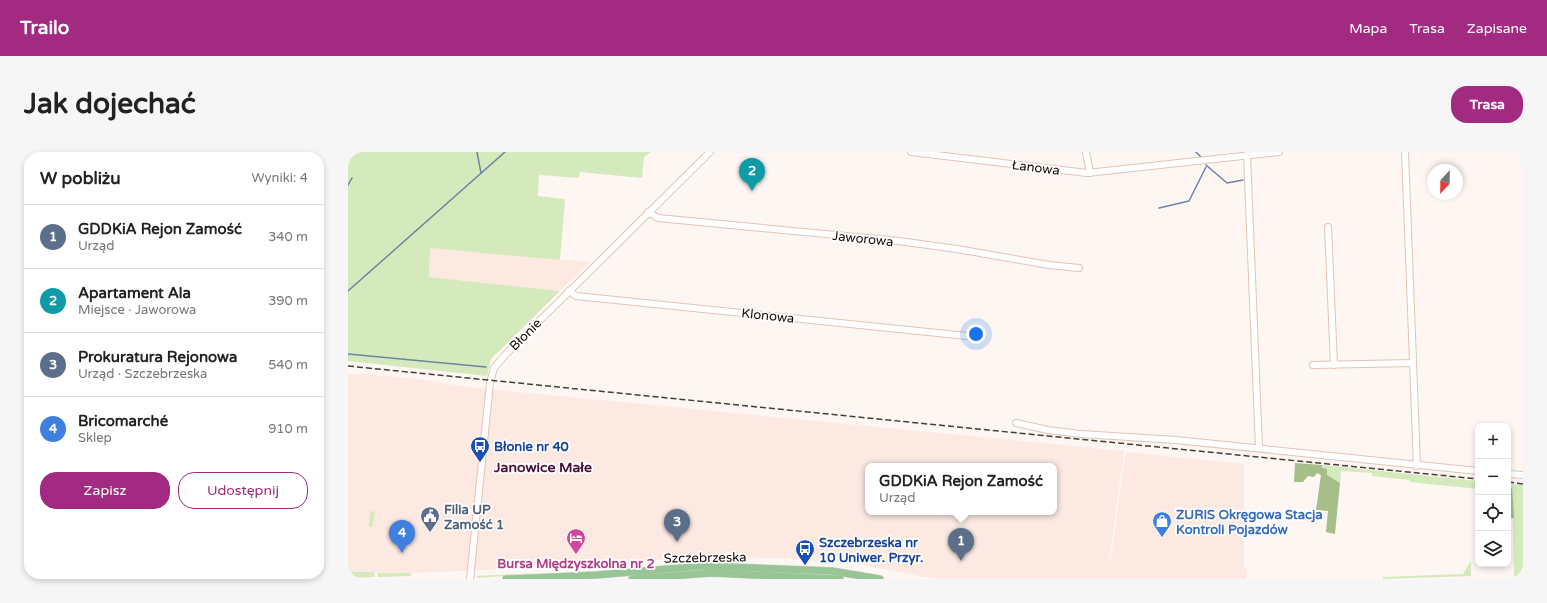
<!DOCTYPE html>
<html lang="pl">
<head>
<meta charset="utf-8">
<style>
	body { margin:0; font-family:"Varela Round",sans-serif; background:#f6f6f6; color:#222 }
	.controls { position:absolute; right:12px; bottom:12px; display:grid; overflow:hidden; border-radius:8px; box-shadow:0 2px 6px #0003 }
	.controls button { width:36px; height:36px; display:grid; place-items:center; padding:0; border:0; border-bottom:1px solid #e0e0e0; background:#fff; color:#222; font:20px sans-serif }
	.compass { position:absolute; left:1079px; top:12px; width:36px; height:36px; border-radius:50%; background:#fff; box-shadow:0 2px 6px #0003; rotate:202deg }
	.you { position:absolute; left:628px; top:182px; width:14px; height:14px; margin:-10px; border:3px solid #fff; border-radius:50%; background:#1a73e8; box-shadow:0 0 0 6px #1a73e833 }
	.badge { display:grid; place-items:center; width:26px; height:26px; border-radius:50%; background:#a22a81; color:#fff; font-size:13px; font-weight:700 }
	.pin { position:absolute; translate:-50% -33px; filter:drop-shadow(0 1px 2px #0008) }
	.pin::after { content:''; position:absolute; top:21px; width:14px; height:12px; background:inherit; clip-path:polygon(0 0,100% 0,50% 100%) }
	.popup { position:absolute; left:517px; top:311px; width:192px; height:52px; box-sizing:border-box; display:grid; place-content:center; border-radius:8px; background:#fff; filter:drop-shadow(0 1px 3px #0005); font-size:13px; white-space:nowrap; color:#767676 }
	.popup b { font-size:15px; color:#222 }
	.popup::after { content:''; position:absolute; left:50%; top:100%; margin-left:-8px; border:8px solid transparent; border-top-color:#fff }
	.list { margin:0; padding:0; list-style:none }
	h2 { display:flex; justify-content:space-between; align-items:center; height:52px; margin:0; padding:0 16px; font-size:17px }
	h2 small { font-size:13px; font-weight:400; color:#767676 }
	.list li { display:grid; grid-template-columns:26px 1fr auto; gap:12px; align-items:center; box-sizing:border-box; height:64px; padding:0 16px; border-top:1px solid #e0e0e0 }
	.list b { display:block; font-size:15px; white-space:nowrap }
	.list p { margin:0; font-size:13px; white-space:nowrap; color:#767676 }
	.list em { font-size:13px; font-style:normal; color:#767676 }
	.actions { display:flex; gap:8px; padding:12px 16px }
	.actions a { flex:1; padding:9px 0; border:1px solid #a22a81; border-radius:16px; text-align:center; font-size:14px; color:#a22a81 }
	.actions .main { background:#a22a81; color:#fff }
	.icon { flex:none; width:22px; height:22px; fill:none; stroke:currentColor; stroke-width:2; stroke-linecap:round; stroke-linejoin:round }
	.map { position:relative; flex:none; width:1175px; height:427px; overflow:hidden; border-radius:16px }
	header { display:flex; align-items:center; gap:24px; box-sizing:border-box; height:56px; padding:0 20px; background:#a22a81; color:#fff }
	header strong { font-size:19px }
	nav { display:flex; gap:22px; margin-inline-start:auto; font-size:14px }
	.intro { display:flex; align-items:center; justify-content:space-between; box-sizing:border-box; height:96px; padding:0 24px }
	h1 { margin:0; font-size:28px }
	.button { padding:10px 18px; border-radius:16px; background:#a22a81; color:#fff; font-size:14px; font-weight:700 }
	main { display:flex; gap:24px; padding:0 24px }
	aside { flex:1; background:#fff; border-radius:16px; box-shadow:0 2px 6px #0003 }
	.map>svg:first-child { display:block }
	.built { fill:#fbe9e2; fill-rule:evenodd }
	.green { fill:#d5eabc }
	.forest { fill:#a6be87 }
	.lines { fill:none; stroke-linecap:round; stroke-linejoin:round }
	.stream { stroke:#6e83a4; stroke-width:1.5 }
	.minor-casing { stroke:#e5c3b5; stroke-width:8 }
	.major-casing { stroke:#d5d3d2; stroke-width:8 }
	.minor { stroke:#fff; stroke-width:6 }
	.major { stroke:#97c595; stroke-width:7 }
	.rail { stroke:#483d39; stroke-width:1.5; stroke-dasharray:6 3; stroke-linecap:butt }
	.labels { text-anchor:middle; stroke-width:3.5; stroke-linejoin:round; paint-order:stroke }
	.street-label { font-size:13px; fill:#160b06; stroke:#fff }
	.transit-label { font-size:13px; font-weight:bold; fill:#164399; stroke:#fff; text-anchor:start }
	.service-label { font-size:13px; font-weight:bold; fill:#4e5e75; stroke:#fff; text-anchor:start }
	.shop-label { font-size:13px; font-weight:bold; fill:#366cbe; stroke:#fff; text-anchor:start }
	.hotel-label { font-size:13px; font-weight:bold; fill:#b23c85; stroke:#fff }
	.neighbourhood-label { font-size:14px; font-weight:bold; fill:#490f39; stroke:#fff }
</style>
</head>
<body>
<header>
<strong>Trailo</strong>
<nav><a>Mapa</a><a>Trasa</a><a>Zapisane</a></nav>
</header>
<div class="intro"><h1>Jak dojechać</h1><a class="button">Trasa</a></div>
<main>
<aside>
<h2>W pobliżu<small>Wyniki: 4</small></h2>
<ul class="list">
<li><span class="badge" style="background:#5c6f8a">1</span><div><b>GDDKiA Rejon Zamość</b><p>Urząd</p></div><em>340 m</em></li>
<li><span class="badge" style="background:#0f9aa8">2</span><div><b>Apartament Ala</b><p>Miejsce · Jaworowa</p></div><em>390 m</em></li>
<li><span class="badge" style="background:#5c6f8a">3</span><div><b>Prokuratura Rejonowa</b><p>Urząd · Szczebrzeska</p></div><em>540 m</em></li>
<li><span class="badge" style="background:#3f7fe0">4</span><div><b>Bricomarché</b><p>Sklep</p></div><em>910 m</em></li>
</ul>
<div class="actions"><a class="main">Zapisz</a><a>Udostępnij</a></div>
</aside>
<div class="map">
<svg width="1175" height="427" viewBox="0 0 1175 427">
	<rect width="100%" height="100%" fill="#fdf6f3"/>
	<g class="built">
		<path d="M 82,96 L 242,110 L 212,139 L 81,125 Z"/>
		<path d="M 16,222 L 70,227 L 119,235 L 776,299 L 761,407 L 763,407 L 778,300 L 896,312 L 896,414 L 898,415 L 898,427 L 592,427 L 571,424 L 503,410 L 474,410 L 456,407 L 382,405 L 348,405 L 247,413 L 63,421 L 0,420 L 0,223 ZM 520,314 L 706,314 L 706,360 L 520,360 Z"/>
	</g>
	<g class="green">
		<path d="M 0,0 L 303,0 L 296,5 L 294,26 L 232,20 L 231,26 L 191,23 L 190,44 L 217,47 L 212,108 L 82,96 L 81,125 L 212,139 L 143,207 L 139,224 L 0,209 Z"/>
		<path d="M 974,313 L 1130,329 L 1130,337 L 1062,330 L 1061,328 L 1024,324 L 1024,321 L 993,319 L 992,331 C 985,327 974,322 974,313 Z"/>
		<path d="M 1160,332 L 1175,333 L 1175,426 L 1166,426 L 1164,337 L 1160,337 Z"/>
		<path d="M 22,359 L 27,360 L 24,375 L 21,375 Z"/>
		<path d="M 1123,409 L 1123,424 L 1035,427 L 1035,425 L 1115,422 Z"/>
		<path d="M 0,420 L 26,420 L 27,425 L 0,426 Z"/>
		<path d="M 30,421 L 63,421 L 63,424 L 30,425 Z"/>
		<path d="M 191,421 L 131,426 L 127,424 Z"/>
	</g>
	<g class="forest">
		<path d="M 947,311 L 974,313 L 974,316 L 979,317 L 979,323 L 992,331 L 987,382 L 978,380 L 980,359 L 968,358 L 973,323 L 969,321 L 966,325 L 960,324 L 955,330 L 946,330 Z"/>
		<path d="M 1164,336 L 1166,366 L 1160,366 L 1160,337 Z"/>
	</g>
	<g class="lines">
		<g class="stream">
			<path d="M 129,0 L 133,21"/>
			<path d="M 848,0 L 853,5"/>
			<path d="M 858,13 L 879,31 L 895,28"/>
			<path d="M 0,33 L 4,26"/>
			<path d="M 811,56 L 841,49 L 858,15"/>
			<path d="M 0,139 L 157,0"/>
			<path d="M 0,202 L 138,215"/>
		</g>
		<g class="minor-casing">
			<g id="minor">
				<path d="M 563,0 L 739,21 L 931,0"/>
				<path d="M 738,0 L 742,21"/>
				<path d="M 1057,0 L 1069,314"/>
				<path d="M 899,3 L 911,296"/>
				<path d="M 300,60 L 310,66 L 551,89 L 609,97 L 701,113 L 731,116"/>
				<path d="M 980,75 L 986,213"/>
				<path d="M 221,139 L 228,144 L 619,184"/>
				<path d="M 965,213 L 1065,211"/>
				<path d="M 668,271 L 700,278 L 733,282 L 828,288 L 1130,319"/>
				<path d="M 1160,322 L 1175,323"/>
				<path d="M 122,427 L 142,231 L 146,216 L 158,202 L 362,0"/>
			</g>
		</g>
		<g class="major-casing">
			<g id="major">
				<path d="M 158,427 L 248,423 L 355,414 L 484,419 L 532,427"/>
				<path d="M 284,427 L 363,421 L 492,427"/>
			</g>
		</g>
		<use href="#minor" class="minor"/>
		<use href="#major" class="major"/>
		<g class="rail">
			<path d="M 0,214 L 1130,327"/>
			<path d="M 1160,330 L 1175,332"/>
		</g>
	</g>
	<defs>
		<g id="bus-pin" transform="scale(1)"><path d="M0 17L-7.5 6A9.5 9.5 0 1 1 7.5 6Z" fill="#1a4fb4" stroke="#fff"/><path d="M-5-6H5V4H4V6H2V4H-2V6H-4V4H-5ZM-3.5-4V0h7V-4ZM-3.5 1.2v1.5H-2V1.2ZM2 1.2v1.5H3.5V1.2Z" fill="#fff"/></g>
		<g id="civic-pin" transform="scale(1)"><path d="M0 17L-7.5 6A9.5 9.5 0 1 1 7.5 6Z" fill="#5c6f8a" stroke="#fff"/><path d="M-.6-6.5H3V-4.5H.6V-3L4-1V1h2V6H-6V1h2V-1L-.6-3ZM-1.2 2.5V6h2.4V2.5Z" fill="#fff"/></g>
		<g id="shop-pin" transform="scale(1)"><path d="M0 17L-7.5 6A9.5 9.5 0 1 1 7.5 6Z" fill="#3f7fe0" stroke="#fff"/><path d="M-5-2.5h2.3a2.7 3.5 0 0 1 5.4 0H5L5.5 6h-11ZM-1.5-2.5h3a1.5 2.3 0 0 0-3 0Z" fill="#fff"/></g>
		<g id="hotel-pin" transform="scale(1)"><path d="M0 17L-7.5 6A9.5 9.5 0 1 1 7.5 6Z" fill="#d1479c" stroke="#fff"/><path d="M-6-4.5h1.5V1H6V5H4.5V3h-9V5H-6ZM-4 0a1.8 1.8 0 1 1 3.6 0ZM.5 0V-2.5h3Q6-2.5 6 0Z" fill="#fff"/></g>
	</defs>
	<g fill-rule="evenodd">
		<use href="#bus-pin" x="132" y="294"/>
		<use href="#civic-pin" x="82" y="364"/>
		<use href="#shop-pin" x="814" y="369"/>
		<use href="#hotel-pin" x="228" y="386"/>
		<use href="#bus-pin" x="457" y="397"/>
	</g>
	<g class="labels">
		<g class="street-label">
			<text transform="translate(688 15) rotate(7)" y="5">Łanowa</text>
			<text transform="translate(515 86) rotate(6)" y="5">Jaworowa</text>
			<text transform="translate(420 163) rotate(6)" y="5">Klonowa</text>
			<text transform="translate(177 182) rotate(-45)" y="5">Błonie</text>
			<text transform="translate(357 405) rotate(-1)" y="5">Szczebrzeska</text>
		</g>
		<g class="transit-label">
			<text x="146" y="299">Błonie nr 40</text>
			<text x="471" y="395">Szczebrzeska nr<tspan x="471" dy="15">10 Uniwer. Przyr.</tspan></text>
		</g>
		<g class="service-label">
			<text x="96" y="362">Filia UP<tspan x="96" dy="15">Zamość 1</tspan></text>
		</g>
		<g class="shop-label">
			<text x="828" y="367">ZURIS Okręgowa Stacja<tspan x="828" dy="15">Kontroli Pojazdów</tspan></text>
		</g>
		<g class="hotel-label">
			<text x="228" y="416">Bursa Międzyszkolna nr 2</text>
		</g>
		<g class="neighbourhood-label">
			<text x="195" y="320">Janowice Małe</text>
		</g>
	</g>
</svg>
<div class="controls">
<button>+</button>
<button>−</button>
<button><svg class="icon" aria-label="locate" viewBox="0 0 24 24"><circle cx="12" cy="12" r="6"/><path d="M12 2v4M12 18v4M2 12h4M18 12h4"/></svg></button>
<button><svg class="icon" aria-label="layers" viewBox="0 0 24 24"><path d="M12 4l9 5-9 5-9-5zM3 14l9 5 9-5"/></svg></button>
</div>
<svg class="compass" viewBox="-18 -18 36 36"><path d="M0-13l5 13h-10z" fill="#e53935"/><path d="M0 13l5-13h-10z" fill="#767676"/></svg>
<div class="you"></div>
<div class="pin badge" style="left:613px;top:409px;background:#5c6f8a">1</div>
<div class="popup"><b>GDDKiA Rejon Zamość</b>Urząd</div>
<div class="pin badge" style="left:404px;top:39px;background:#0f9aa8">2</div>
<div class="pin badge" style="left:329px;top:390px;background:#5c6f8a">3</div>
<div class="pin badge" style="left:54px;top:401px;background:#3f7fe0">4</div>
</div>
</main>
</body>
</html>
